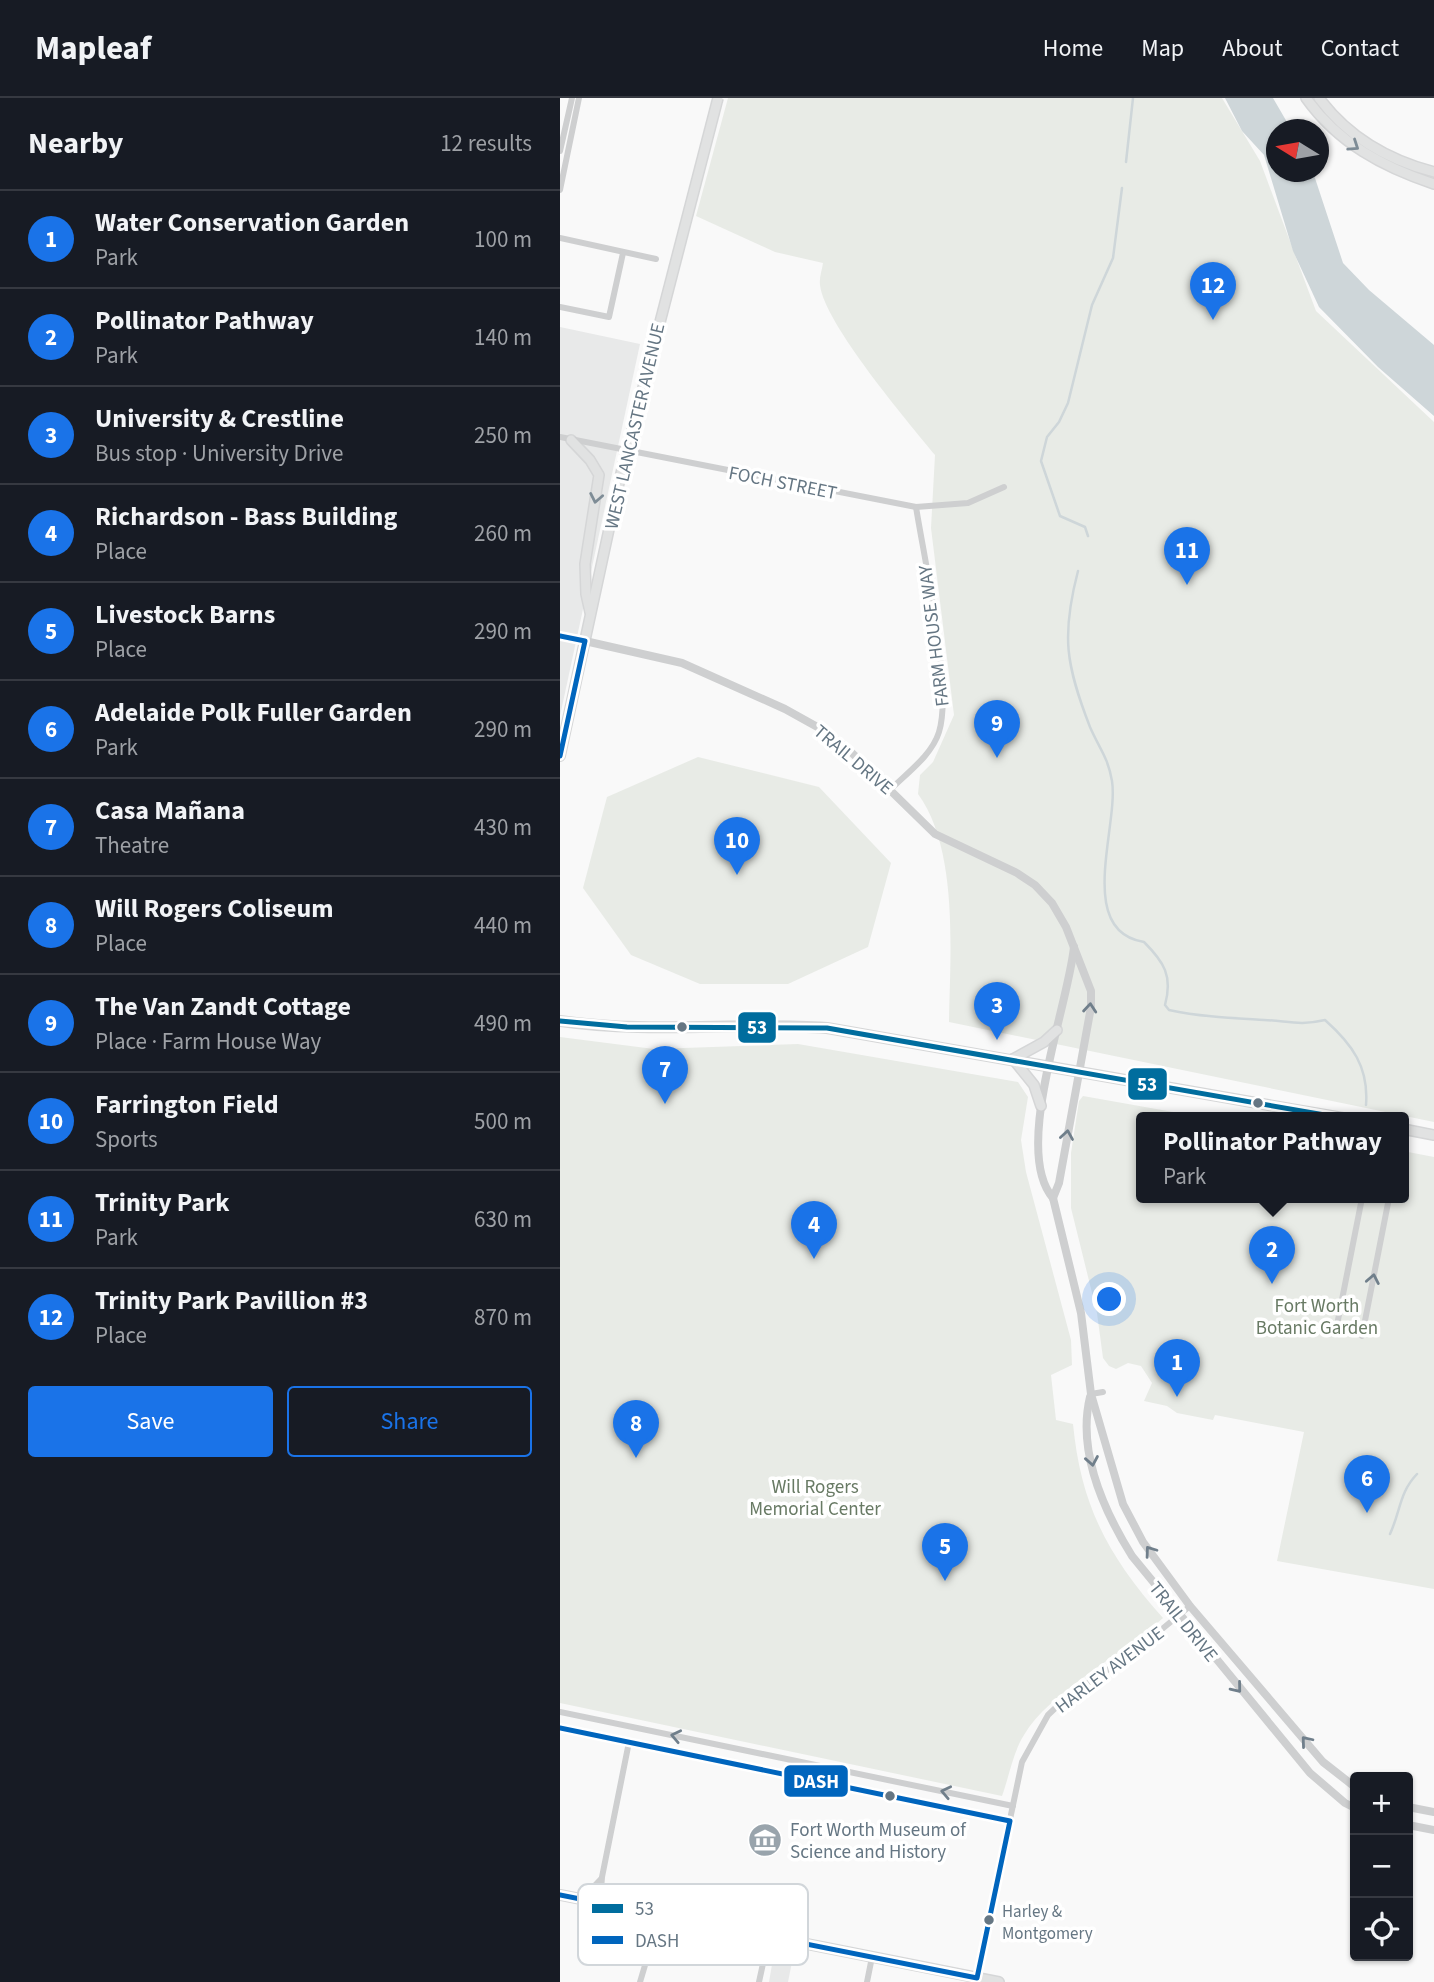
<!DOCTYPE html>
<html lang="en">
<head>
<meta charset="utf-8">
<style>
	body { margin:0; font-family:"Source Sans 3",sans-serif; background:#20242c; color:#f1f3f6 }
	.controls { position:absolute; right:21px; bottom:21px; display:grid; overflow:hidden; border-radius:7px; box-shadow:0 2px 5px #0004 }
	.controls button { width:63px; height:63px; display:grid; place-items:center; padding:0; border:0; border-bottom:2px solid #363941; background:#171b24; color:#f1f3f6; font:35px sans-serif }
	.compass { position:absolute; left:706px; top:21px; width:63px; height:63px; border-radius:50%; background:#171b24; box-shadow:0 2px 5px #0004; rotate:281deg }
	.you { position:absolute; left:550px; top:1202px; width:24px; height:24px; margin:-18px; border:5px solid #fff; border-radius:50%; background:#1a73e8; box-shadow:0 0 0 10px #1a73e833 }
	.badge { display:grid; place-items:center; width:46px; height:46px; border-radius:50%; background:#1a73e8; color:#fff; font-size:23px; font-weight:700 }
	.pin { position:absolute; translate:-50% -58px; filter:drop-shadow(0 2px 4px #0008) }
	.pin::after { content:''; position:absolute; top:37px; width:24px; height:21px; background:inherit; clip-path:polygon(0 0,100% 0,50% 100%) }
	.popup { position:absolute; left:576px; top:1014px; width:273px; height:91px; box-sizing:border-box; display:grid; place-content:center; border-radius:7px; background:#171b24; filter:drop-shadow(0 2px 5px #0005); font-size:23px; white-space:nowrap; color:#9ea1a6 }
	.popup b { font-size:26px; color:#f1f3f6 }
	.popup::after { content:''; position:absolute; left:50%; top:100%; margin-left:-14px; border:14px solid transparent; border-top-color:#171b24 }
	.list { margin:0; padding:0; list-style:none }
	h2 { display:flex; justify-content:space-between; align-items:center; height:91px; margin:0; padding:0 28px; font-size:30px }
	h2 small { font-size:23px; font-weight:400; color:#9ea1a6 }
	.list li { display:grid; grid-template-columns:46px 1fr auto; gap:21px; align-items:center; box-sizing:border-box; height:98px; padding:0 28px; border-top:2px solid #363941 }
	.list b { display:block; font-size:26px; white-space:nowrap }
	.list p { margin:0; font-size:23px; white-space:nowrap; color:#9ea1a6 }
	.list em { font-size:23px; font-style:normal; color:#9ea1a6 }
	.actions { display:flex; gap:14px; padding:21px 28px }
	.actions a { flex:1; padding:16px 0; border:2px solid #1a73e8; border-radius:7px; text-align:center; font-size:24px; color:#1a73e8 }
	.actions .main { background:#1a73e8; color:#fff }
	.icon { flex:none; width:38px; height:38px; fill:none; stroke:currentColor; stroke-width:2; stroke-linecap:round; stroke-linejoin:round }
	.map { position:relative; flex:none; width:874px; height:1884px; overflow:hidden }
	header { display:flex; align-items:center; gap:42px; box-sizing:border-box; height:98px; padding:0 35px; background:#171b24; border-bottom:2px solid #363941 }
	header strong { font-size:33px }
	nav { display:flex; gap:38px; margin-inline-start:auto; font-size:24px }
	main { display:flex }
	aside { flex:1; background:#171b24 }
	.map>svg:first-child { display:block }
	.built { fill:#e8e9e9 }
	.green { fill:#e8ebe6 }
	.water { fill:#ced6d9 }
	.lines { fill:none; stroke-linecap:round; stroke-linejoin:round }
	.stream { stroke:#ced6d9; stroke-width:2.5 }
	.secondary-casing { stroke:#d5d6d7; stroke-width:12 }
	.minor { stroke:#cecfd0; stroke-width:6 }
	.tertiary { stroke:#cecfd0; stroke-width:8 }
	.secondary { stroke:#e1e2e2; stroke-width:9 }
	.secondary-bridge-casing { stroke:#d5d6d7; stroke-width:12; stroke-linecap:butt }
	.secondary-bridge { stroke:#e1e2e2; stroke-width:9 }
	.bus-1-casing { stroke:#fff; stroke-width:10 }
	.bus-2-casing { stroke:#fff; stroke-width:10 }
	.bus-1 { stroke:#006d9e; stroke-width:5 }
	.bus-2 { stroke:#0065bd; stroke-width:5 }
	.oneway { stroke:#7e8c96 }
	.oneway2 { stroke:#707f8b }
	.bus-dot { fill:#657683; stroke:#fff; stroke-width:2.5 }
	.labels { text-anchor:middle; stroke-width:7; stroke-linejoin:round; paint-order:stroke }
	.bus-label { font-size:17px; fill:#657683; stroke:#fff; text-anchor:start }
	.street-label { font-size:19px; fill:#657683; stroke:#fff }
	.park-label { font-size:19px; fill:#687a64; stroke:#fff }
	.poi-label { font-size:19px; fill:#657683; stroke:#fff; text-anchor:start }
	.key { fill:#fff; stroke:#d1d6da; stroke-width:2 }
	.key-label { font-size:19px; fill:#657683 }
	.line-badge { stroke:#fff; stroke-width:2.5 }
	.badge-label { font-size:19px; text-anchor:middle; font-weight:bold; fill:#fff }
</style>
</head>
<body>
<header>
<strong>Mapleaf</strong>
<nav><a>Home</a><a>Map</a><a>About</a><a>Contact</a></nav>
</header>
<main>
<aside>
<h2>Nearby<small>12 results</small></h2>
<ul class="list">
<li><span class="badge">1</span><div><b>Water Conservation Garden</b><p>Park</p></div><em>100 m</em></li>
<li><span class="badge">2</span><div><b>Pollinator Pathway</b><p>Park</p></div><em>140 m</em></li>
<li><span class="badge">3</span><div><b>University &amp; Crestline</b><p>Bus stop · University Drive</p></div><em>250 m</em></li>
<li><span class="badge">4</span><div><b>Richardson - Bass Building</b><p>Place</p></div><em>260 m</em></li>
<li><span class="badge">5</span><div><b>Livestock Barns</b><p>Place</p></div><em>290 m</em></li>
<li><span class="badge">6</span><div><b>Adelaide Polk Fuller Garden</b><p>Park</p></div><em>290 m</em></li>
<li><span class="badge">7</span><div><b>Casa Mañana</b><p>Theatre</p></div><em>430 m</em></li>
<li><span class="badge">8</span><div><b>Will Rogers Coliseum</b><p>Place</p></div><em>440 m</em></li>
<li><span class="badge">9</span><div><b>The Van Zandt Cottage</b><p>Place · Farm House Way</p></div><em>490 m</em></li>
<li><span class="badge">10</span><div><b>Farrington Field</b><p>Sports</p></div><em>500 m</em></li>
<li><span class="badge">11</span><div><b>Trinity Park</b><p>Park</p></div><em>630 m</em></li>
<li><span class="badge">12</span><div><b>Trinity Park Pavillion #3</b><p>Place</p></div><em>870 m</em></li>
</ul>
<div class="actions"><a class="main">Save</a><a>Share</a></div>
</aside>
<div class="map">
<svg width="874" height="1884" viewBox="0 0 874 1884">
	<rect width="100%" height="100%" fill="#f9f9f9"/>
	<g class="built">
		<path d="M 0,229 L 80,246 L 0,618 Z"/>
		<path d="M 214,1855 L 233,1859 L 228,1884 L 209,1884 Z"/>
	</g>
	<g class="green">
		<path d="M 168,0 L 662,0 L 700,63 L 756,213 L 874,324 L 874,1024 L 389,924 C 390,857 399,752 358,696 L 360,677 L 373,664 L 394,617 L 371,430 L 375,357 C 348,324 264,225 260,187 C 259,180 262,172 263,165 L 215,154 L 136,118 Z"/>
		<path d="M 138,659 L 259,689 L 331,765 L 308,849 L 228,886 L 140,886 L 71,857 L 23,790 L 47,699 Z"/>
		<path d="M 0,939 L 94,951 L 238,946 L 458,984 L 468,999 L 461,1042 L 466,1074 L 511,1242 L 512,1267 L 491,1277 L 496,1322 L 513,1326 C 521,1408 548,1458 603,1520 C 564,1556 489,1594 464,1637 C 453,1654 449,1679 442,1698 L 0,1605 Z"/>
		<path d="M 523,998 L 647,1020 L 581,1020 L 581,1100 L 843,1100 L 843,1053 L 874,1059 L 874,1491 L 717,1463 L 744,1334 L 655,1317 L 653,1322 L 617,1315 L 607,1308 L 584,1303 L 592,1285 L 581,1268 L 568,1265 L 556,1271 L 549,1268 L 543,1260 L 537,1215 L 511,1110 L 511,1055 L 519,1003 Z"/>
	</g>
	<path class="water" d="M 665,0 L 713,0 L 731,31 L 716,32 L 716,74 L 753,74 L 783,165 L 809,192 L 874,247 L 874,318 L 818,269 L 759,209 L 733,153 L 704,57 L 682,33 Z"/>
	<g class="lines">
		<g class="stream">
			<path d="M 566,64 L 573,0"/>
			<path d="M 528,438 L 525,429 L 500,418 L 481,363 L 487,339 L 499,324 L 508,305 L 532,207 L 553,160 L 562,90"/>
			<path d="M 518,473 C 501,538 506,567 530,629 C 539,650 548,659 552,683 C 559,728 515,833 584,844 C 604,864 613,878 605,907 L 609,912 C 642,919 671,920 704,922 C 728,923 740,928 765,922 C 792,946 809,969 806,1007"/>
			<path d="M 830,1436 C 841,1412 839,1395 857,1376"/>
		</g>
		<g class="secondary-casing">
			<g id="secondary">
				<path d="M 746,0 C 778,45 823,69 874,86"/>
				<path d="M 759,0 C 788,39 828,62 874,74"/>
				<path d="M 11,342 L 30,362 L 39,377 L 25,466 L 26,496 L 30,514"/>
				<path d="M 0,658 L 62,371"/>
				<path d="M 0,923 C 89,936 178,924 267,930 L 783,1020"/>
				<path d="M 453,961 L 474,987 L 481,1008"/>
				<path d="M 453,961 L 484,944 L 497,932"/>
				<path d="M 843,1031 L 874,1037"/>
				<path d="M 0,1797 L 439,1884"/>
			</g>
		</g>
		<g class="minor">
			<path d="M 0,53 L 12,0"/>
			<path d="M 0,92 L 19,0"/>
			<path d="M 0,140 L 96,161"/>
			<path d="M 0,209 L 49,219 L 63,155"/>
			<path d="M 0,339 L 356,409 L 408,405 L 444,389"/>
			<path d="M 0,538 L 25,543"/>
			<path d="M 331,691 C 347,675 372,657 379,634 C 393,590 364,460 356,409"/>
			<path d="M 776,1232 L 802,1100"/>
			<path d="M 802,1238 L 829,1100"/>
			<path d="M 531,1296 L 543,1294"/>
			<path d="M 0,1614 L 453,1708"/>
			<path d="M 0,1630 L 450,1723"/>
			<path d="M 22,1801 L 41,1781"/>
			<path d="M 40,1805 L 42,1779 L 69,1644"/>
			<path d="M 80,1884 L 100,1817"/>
			<path d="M 199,1884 L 209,1838"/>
			<path d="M 307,1884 L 312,1859"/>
			<path d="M 416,1884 L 462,1664 L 488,1617 L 508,1598 L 573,1555 L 630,1508"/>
		</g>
		<g class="tertiary">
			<path d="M 25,543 L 122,565 L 225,611 L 261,631 L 289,652 L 375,736 L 457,775 L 475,787 L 492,805 L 506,829 L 531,893 L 531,909 L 499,1085 L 493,1100"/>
			<path d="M 514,849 C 508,909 452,1053 493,1100 L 521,1215 L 531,1296 L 563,1406 L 583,1444 L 630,1508 L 763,1664 L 795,1689"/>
			<path d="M 530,1299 C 517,1353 544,1413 572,1458 L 750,1675 L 785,1705 L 795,1710"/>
			<path d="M 848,1709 L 874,1714"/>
			<path d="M 848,1727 L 874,1732"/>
		</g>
		<use href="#secondary" class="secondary"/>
		<g class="secondary-bridge-casing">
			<path id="secondary-bridge" d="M 62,371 L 158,0"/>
		</g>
		<use href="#secondary-bridge" class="secondary-bridge"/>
		<g class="bus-1-casing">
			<path id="bus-1" d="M 0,923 L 67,929 L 267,930 L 782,1020"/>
		</g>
		<g class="bus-2-casing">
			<g id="bus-2">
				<path d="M 0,538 L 25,543 L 0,658"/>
				<path d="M 0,1630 L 450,1723 L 417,1880 L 0,1797"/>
			</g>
		</g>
		<use href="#bus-1" class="bus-1"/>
		<use href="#bus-2" class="bus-2"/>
	</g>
	<defs><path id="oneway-chevron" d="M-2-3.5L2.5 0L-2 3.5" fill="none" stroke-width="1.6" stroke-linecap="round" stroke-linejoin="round" transform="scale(1.75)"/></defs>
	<g class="oneway">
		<use href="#oneway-chevron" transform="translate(794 48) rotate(34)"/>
		<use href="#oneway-chevron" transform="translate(36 400) rotate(101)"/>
	</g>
	<g class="oneway2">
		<use href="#oneway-chevron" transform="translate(530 910) rotate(-85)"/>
		<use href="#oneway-chevron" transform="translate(507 1037) rotate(-81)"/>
		<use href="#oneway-chevron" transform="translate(813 1181) rotate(-79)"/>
		<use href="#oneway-chevron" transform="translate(532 1363) rotate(80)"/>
		<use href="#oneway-chevron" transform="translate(590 1453) rotate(-126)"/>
		<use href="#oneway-chevron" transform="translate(677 1590) rotate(51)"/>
		<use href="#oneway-chevron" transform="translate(116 1638) rotate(-168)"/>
		<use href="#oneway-chevron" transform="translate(746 1643) rotate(-130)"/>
		<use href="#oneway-chevron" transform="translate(386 1694) rotate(-168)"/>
	</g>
	<defs>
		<g id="museum-disc" transform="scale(1.75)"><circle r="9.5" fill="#99a4ac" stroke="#fff"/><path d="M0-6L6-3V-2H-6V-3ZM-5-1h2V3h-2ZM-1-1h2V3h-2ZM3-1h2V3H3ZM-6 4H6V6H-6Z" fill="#fff"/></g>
	</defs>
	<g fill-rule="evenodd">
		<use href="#museum-disc" x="205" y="1742"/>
	</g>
	<g class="bus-dot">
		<circle cx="122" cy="929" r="6"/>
		<circle cx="698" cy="1005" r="6"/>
		<circle cx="330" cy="1698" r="6"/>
		<circle cx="429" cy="1822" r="6"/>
	</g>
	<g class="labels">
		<g class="bus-label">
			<text x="442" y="1819">Harley &amp;<tspan x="442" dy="22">Montgomery</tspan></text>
		</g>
		<g class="street-label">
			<text transform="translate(74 328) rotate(-77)" y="7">WEST LANCASTER AVENUE</text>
			<text transform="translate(223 384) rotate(11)" y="7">FOCH STREET</text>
			<text transform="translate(373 538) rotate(-97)" y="7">FARM HOUSE WAY</text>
			<text transform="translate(294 661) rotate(40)" y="7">TRAIL DRIVE</text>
			<text transform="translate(624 1523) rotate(51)" y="7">TRAIL DRIVE</text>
			<text transform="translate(549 1571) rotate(-37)" y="7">HARLEY AVENUE</text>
		</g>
		<g class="park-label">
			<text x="757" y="1214">Fort Worth<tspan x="757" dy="22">Botanic Garden</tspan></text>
			<text x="255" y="1395">Will Rogers<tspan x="255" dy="22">Memorial Center</tspan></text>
		</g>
		<g class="poi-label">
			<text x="230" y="1738">Fort Worth Museum of<tspan x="230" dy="22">Science and History</tspan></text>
		</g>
	</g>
	<rect x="18" y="1786" width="230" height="81" rx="10" class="key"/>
	<rect x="32" y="1806" width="31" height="9" fill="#006d9e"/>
	<rect x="32" y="1838" width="31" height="8" fill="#0065bd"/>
	<g class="key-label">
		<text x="75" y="1817">53</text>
		<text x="75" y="1849">DASH</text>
	</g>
	<g class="line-badge">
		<rect x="177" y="913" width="40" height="33" rx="7" fill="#006d9e"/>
		<rect x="567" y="969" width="41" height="34" rx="7" fill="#006d9e"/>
		<rect x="223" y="1666" width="66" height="34" rx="7" fill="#0065bd"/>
	</g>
	<g class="badge-label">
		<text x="197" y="936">53</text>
		<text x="587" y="993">53</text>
		<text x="256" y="1690">DASH</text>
	</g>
</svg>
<div class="controls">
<button>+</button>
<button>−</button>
<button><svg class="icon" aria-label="locate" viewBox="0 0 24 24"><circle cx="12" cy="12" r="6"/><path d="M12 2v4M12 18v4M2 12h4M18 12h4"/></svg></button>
</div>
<svg class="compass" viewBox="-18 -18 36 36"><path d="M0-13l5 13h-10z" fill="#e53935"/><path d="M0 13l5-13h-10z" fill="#9ea1a6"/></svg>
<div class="you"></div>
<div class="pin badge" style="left:617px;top:1299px">1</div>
<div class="pin badge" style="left:712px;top:1186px">2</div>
<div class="popup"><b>Pollinator Pathway</b>Park</div>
<div class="pin badge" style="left:437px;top:942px">3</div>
<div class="pin badge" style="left:254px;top:1161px">4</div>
<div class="pin badge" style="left:385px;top:1483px">5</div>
<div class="pin badge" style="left:807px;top:1415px">6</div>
<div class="pin badge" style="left:105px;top:1006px">7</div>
<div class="pin badge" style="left:76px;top:1360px">8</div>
<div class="pin badge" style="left:437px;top:660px">9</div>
<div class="pin badge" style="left:177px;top:777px">10</div>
<div class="pin badge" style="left:627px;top:487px">11</div>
<div class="pin badge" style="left:653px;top:222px">12</div>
</div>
</main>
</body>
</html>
